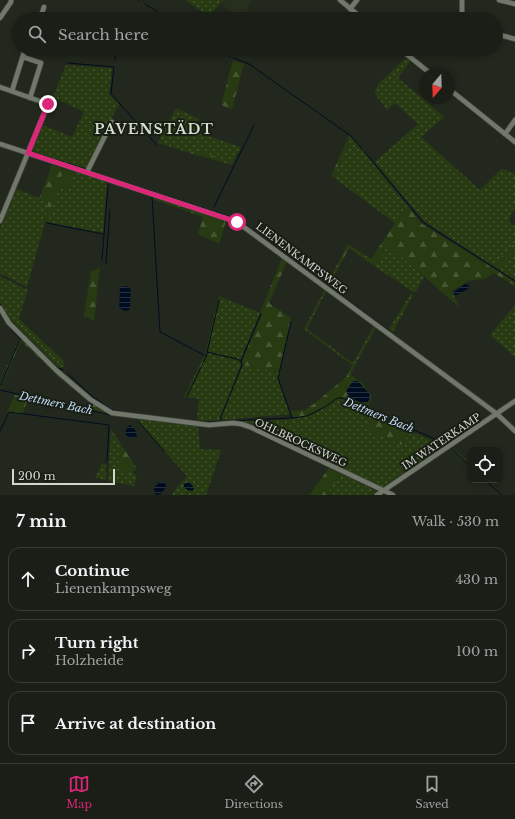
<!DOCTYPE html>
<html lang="en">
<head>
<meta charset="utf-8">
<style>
	body { margin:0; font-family:"Libre Baskerville",serif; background:#272b23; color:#f1f3f6 }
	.controls { position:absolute; right:12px; bottom:12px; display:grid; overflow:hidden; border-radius:8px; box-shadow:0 2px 6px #0003 }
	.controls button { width:36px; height:36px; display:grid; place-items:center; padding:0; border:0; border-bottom:1px solid #383c35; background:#1a1e16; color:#f1f3f6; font:20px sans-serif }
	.compass { position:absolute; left:419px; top:68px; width:36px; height:36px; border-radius:50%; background:#1a1e16; box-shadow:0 2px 6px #0003; rotate:199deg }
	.scale { position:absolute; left:12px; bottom:10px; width:103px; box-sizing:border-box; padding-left:4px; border:2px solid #d2d6cf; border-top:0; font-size:11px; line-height:14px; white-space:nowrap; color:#d2d6cf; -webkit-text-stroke:3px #181e13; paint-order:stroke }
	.stop { position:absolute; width:12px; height:12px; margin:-9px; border:3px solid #db2777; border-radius:50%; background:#fff }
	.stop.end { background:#db2777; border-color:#fff; box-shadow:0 1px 4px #0008 }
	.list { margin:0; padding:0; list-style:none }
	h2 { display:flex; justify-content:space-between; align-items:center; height:52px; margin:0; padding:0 16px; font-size:17px }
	h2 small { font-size:13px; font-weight:400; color:#9fa2a1 }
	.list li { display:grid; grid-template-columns:26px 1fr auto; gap:12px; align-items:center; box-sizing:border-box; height:64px; margin:0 8px 8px; padding:0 8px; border:1px solid #383c35; border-radius:12px }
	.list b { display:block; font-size:15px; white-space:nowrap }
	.list p { margin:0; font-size:13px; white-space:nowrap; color:#9fa2a1 }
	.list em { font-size:13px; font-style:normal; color:#9fa2a1 }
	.icon { flex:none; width:22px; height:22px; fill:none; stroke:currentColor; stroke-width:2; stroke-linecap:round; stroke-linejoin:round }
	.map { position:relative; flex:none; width:515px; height:495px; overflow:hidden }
	.search { position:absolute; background:#1a1e16; box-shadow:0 2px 6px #0003; left:12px; right:12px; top:12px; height:44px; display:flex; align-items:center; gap:10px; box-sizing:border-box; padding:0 14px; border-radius:22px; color:#9fa2a1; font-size:15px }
	.sheet { height:268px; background:#1a1e16 }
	nav { display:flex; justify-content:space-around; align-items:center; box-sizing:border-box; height:56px; border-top:1px solid #383c35; background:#1a1e16; font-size:11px; color:#9fa2a1 }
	nav a { display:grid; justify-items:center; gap:2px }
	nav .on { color:#db2777 }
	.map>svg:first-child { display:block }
	.built { fill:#262f1e }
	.grass { fill:url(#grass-dots) }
	.forest { fill:url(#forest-firs) }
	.garden { fill:#273a12 }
	.water { fill:url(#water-rules) }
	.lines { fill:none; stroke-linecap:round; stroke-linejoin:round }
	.stream { stroke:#000d21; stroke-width:1 }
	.minor-casing { stroke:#3f433b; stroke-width:6 }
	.minor { stroke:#71786b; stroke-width:4.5 }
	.route { stroke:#db2777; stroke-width:5 }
	.labels { text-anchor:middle; stroke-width:4; stroke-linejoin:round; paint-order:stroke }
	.street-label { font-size:10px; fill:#d2d6cf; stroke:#181e13 }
	.water-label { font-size:11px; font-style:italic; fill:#c3dbf6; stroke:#181e13 }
	.district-label { font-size:14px; font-weight:bold; letter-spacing:1px; fill:#d4dcce; stroke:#181e13 }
</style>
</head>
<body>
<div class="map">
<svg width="515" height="495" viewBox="0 0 515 495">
	<defs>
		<pattern id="grass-dots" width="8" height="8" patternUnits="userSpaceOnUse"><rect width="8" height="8" fill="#273a12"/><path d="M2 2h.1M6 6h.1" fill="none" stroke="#455633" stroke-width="1.8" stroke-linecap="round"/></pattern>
		<pattern id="forest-firs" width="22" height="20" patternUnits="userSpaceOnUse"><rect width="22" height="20" fill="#273a12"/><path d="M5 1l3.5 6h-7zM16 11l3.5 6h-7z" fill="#455633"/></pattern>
		<pattern id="water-rules" width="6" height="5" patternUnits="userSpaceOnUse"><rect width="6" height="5" fill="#000d21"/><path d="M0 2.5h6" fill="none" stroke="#243040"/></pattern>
	</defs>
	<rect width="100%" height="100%" fill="#22281d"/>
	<path class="built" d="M 223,0 L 252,0 L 243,19 L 220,3 Z"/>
	<g class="grass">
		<path d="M 185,0 L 223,0 L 209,16 Z"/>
		<path d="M 405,59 L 408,59 L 411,61 L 398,78 L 444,117 L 421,137 L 480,190 L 501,169 L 512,172 L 515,174 L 515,209 C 511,213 509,217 509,222 L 515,226 L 515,243 L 493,266 L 424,221 L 375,162 L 418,124 L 395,103 L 387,110 L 375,94 L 375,91 L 379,83 Z"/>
		<path d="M 66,65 L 112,68 L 109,94 L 119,104 L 86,169 L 32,151 L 43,125 L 72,137 L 84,112 L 53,97 Z"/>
		<path d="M 176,108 L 199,119 L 196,132 L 241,147 L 233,162 L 191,150 L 190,153 L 158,143 Z"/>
		<path d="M 351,137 L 409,208 L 395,223 L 334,178 Z"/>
		<path d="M 74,172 L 107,182 L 103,233 L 47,222 L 58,186 L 68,190 Z"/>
		<path d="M 17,189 L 48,202 L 45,222 L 27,287 L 0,273 L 0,229 Z"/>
		<path d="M 388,245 L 424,277 L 415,293 L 374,266 Z"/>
		<path d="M 515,249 L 515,280 L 497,268 Z"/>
		<path d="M 0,276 L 28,290 L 19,319 L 65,362 L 62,368 L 58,367 L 11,320 L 0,302 Z"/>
		<path d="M 325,289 L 326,291 L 307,329 L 353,363 L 374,326 L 376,327 L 350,375 L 348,373 L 352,365 L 304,329 Z"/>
		<path d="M 411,293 L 413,295 L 393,332 L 389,329 Z"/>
		<path d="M 221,297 L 260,313 L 240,360 L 208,352 Z"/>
		<path d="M 515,305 L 515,357 L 490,335 Z"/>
		<path d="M 208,353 L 237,360 L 240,362 L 241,365 L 220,417 L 220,420 L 209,421 L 197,420 L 199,399 L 187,397 Z"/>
		<path d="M 243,365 L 279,372 L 278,381 L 290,414 L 222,420 L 221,417 Z"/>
		<path d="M 342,400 L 374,415 L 366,429 L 401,445 L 410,431 L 443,445 L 383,487 L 250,426 L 241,423 L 241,421 C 261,420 285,421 305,417 C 317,414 331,401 342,400 Z"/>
		<path d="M 135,419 L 198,426 L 200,449 L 221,450 L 206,495 L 171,495 L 187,476 Z"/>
		<path d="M 111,429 L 121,444 L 118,469 L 132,472 L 137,477 L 134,486 L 108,481 Z"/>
		<path d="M 452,447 L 470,463 L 470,467 L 450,448 Z"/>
		<path d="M 102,463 L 106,465 L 106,480 L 95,478 Z"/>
		<path d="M 341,474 L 378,491 L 372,495 L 326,495 Z"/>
	</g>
	<g class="forest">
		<path d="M 233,60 L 244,64 L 232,109 L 221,105 Z"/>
		<path d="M 349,136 L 351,137 L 334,178 L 331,176 Z"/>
		<path d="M 191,149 L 233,162 L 232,165 L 190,153 Z"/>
		<path d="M 52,165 L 64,169 L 47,222 L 45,222 L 48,202 L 39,199 Z"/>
		<path d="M 152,197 L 226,221 L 219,244 L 198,234 L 203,217 L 152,199 Z"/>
		<path d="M 409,208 L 422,224 L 515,282 L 515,286 L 494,273 L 485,279 L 468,281 L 452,291 L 459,307 L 388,245 L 374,266 L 349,248 L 329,286 L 327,284 L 348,244 L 371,259 L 395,223 Z"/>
		<path d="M 515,243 L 515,249 L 497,268 L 493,266 Z"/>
		<path d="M 282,258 L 287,262 L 269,303 L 291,318 L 279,372 L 243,365 L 242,361 L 262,314 L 260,313 Z"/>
		<path d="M 100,268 L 94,321 L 84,316 L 91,271 Z"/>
		<path d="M 219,296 L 221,297 L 208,356 L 187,397 L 184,397 L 205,354 Z"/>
		<path d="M 19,338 L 21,340 L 23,339 L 109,414 L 90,409 L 92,404 L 61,379 L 21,341 L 0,389 L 0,383 Z"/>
		<path d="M 348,373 L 362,383 L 371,395 L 371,400 L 366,411 L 342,400 C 334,401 317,412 309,415 C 304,418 299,418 293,418 L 291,411 L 305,410 L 315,403 L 346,377 Z"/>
		<path d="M 15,395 L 28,398 L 23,414 L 7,412 Z"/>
		<path d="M 374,415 L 410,431 L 401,445 L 366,429 Z"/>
		<path d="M 121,444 L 137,469 L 132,472 L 118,469 Z"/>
		<path d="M 329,468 L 341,474 L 326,495 L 309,495 Z"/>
	</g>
	<path class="garden" d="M 64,169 L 74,172 L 68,190 L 58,186 Z"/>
	<g class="water">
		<path d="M 465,284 L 469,285 L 468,289 L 457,295 L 454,295 L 454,292 Z"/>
		<path d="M 127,286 L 131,289 L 130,305 L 129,310 L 125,311 L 119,308 L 120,287 Z"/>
		<path d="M 353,381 L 358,381 C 360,383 361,385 363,387 C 368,393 373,393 368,402 C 361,404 350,399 346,392 L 348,388 Z"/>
		<path d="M 130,425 C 135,428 136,432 137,436 L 133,439 C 132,438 127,436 126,435 C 124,431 128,427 130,425 Z"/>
		<path d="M 161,482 C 164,482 166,484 166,487 L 161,494 L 156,495 L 154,489 L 156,485 Z"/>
		<path d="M 188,482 C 191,484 194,486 194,490 L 192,491 L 187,490 L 184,487 L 184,484 Z"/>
	</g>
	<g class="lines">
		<g class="stream">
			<path d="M 138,0 L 139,1"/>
			<path d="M 145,4 L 169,19"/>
			<path d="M 119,19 L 119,18"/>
			<path d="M 218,49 L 230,57"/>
			<path d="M 234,58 L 249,64 L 351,136 L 362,149"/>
			<path d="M 115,60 L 116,49"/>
			<path d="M 68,63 L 114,67 L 111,94 L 157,145"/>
			<path d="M 31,152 L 86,169"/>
			<path d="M 365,152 L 423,222 L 515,281"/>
			<path d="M 129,184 L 212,211"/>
			<path d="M 152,196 L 160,332 L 206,356"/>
			<path d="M 214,207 L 254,125"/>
			<path d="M 216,212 L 239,220 L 391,332"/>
			<path d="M 47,223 L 103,234"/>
			<path d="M 102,260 L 108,185"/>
			<path d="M 106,263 L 110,209"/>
			<path d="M 0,304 L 10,321 L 58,368 L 61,369 L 63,370"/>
			<path d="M 291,322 L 278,378 L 292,418"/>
			<path d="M 207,352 L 237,359 L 241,361 L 242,365 L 221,417 L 221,421"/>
			<path d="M 241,361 L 261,314"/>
			<path d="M 68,374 L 93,397 L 109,408 L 113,410 L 129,413"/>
			<path d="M 0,386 L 20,339 L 9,327"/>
			<path d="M 0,390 L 111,415"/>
			<path d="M 187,396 L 206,357 L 219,300"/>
			<path d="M 118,416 L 162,421"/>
			<path d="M 137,420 L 164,451"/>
			<path d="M 200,422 L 209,422 L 292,418 L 307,416 L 323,408 L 338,398 L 342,398 L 446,444"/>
			<path d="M 0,431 L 9,412 L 109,425 L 107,461"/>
			<path d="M 258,434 L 340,472"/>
			<path d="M 450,447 L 470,466"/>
			<path d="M 421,463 L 476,425"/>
			<path d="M 348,476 L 376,490"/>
			<path d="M 485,480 L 502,495"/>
		</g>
		<g class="minor-casing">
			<g id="minor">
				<path d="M 340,0 L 363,19"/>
				<path d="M 462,0 L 462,14 L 465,19"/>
				<path d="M 499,0 L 515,4"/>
				<path d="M 350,9 L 357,0"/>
				<path d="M 0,18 L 11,2 L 11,0"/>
				<path d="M 40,19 L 44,7"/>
				<path d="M 496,34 L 515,39"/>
				<path d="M 400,49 L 431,74"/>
				<path d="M 23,57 L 41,63 L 30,98"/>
				<path d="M 0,87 L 48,104 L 0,221"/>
				<path d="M 449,89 L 515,142"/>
				<path d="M 12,91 L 25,49"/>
				<path d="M 505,134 L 515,120"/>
				<path d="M 0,144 L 237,222 L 497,414 L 515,431"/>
				<path d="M 87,172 L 112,122"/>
				<path d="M 0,308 L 9,323 L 57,371 L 91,400 L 112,413 L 209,425 L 233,423 L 241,424 L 250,427 L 393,495"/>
				<path d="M 377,495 L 515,401"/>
			</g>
		</g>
		<use href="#minor" class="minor"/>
	</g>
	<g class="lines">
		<path class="route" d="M 48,104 L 28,153 L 237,222"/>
	</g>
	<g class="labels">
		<g class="street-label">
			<text transform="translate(302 258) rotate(37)" y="4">LIENENKAMPSWEG</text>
			<text transform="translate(441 441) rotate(-34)" y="4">IM WATERKAMP</text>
			<text transform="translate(301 442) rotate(25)" y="4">OHLBROCKSWEG</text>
		</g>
		<g class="water-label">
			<text transform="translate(56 403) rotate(12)" y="4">Dettmers Bach</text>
			<text transform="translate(379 415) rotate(22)" y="4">Dettmers Bach</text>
		</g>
		<g class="district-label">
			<text x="154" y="134">PAVENSTÄDT</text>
		</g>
	</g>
</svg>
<div class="controls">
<button><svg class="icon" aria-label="locate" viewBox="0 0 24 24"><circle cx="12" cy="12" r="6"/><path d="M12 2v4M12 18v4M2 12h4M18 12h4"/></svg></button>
</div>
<svg class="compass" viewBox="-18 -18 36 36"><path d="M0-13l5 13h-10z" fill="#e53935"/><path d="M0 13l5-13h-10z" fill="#9fa2a1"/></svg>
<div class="scale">200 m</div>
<div class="stop" style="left:237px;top:222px"></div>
<div class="stop end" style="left:48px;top:104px"></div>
<div class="search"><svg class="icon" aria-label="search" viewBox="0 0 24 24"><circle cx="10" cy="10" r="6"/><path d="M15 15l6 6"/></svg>Search here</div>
</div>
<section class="sheet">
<h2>7 min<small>Walk · 530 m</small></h2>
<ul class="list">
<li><svg class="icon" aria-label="ahead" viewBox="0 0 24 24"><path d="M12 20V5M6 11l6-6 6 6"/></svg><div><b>Continue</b><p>Lienenkampsweg</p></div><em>430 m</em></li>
<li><svg class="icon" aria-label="right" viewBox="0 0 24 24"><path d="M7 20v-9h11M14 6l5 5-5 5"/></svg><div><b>Turn right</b><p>Holzheide</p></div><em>100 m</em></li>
<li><svg class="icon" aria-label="arrive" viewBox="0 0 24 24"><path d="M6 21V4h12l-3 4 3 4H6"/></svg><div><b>Arrive at destination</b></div></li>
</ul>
</section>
<nav>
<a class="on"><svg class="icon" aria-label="map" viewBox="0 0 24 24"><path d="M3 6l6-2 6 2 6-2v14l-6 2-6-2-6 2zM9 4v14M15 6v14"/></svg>Map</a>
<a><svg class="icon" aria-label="directions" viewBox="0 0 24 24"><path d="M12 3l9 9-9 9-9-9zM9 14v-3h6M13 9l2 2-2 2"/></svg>Directions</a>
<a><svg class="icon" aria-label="saved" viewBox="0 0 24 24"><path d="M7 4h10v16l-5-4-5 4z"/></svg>Saved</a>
</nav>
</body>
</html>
